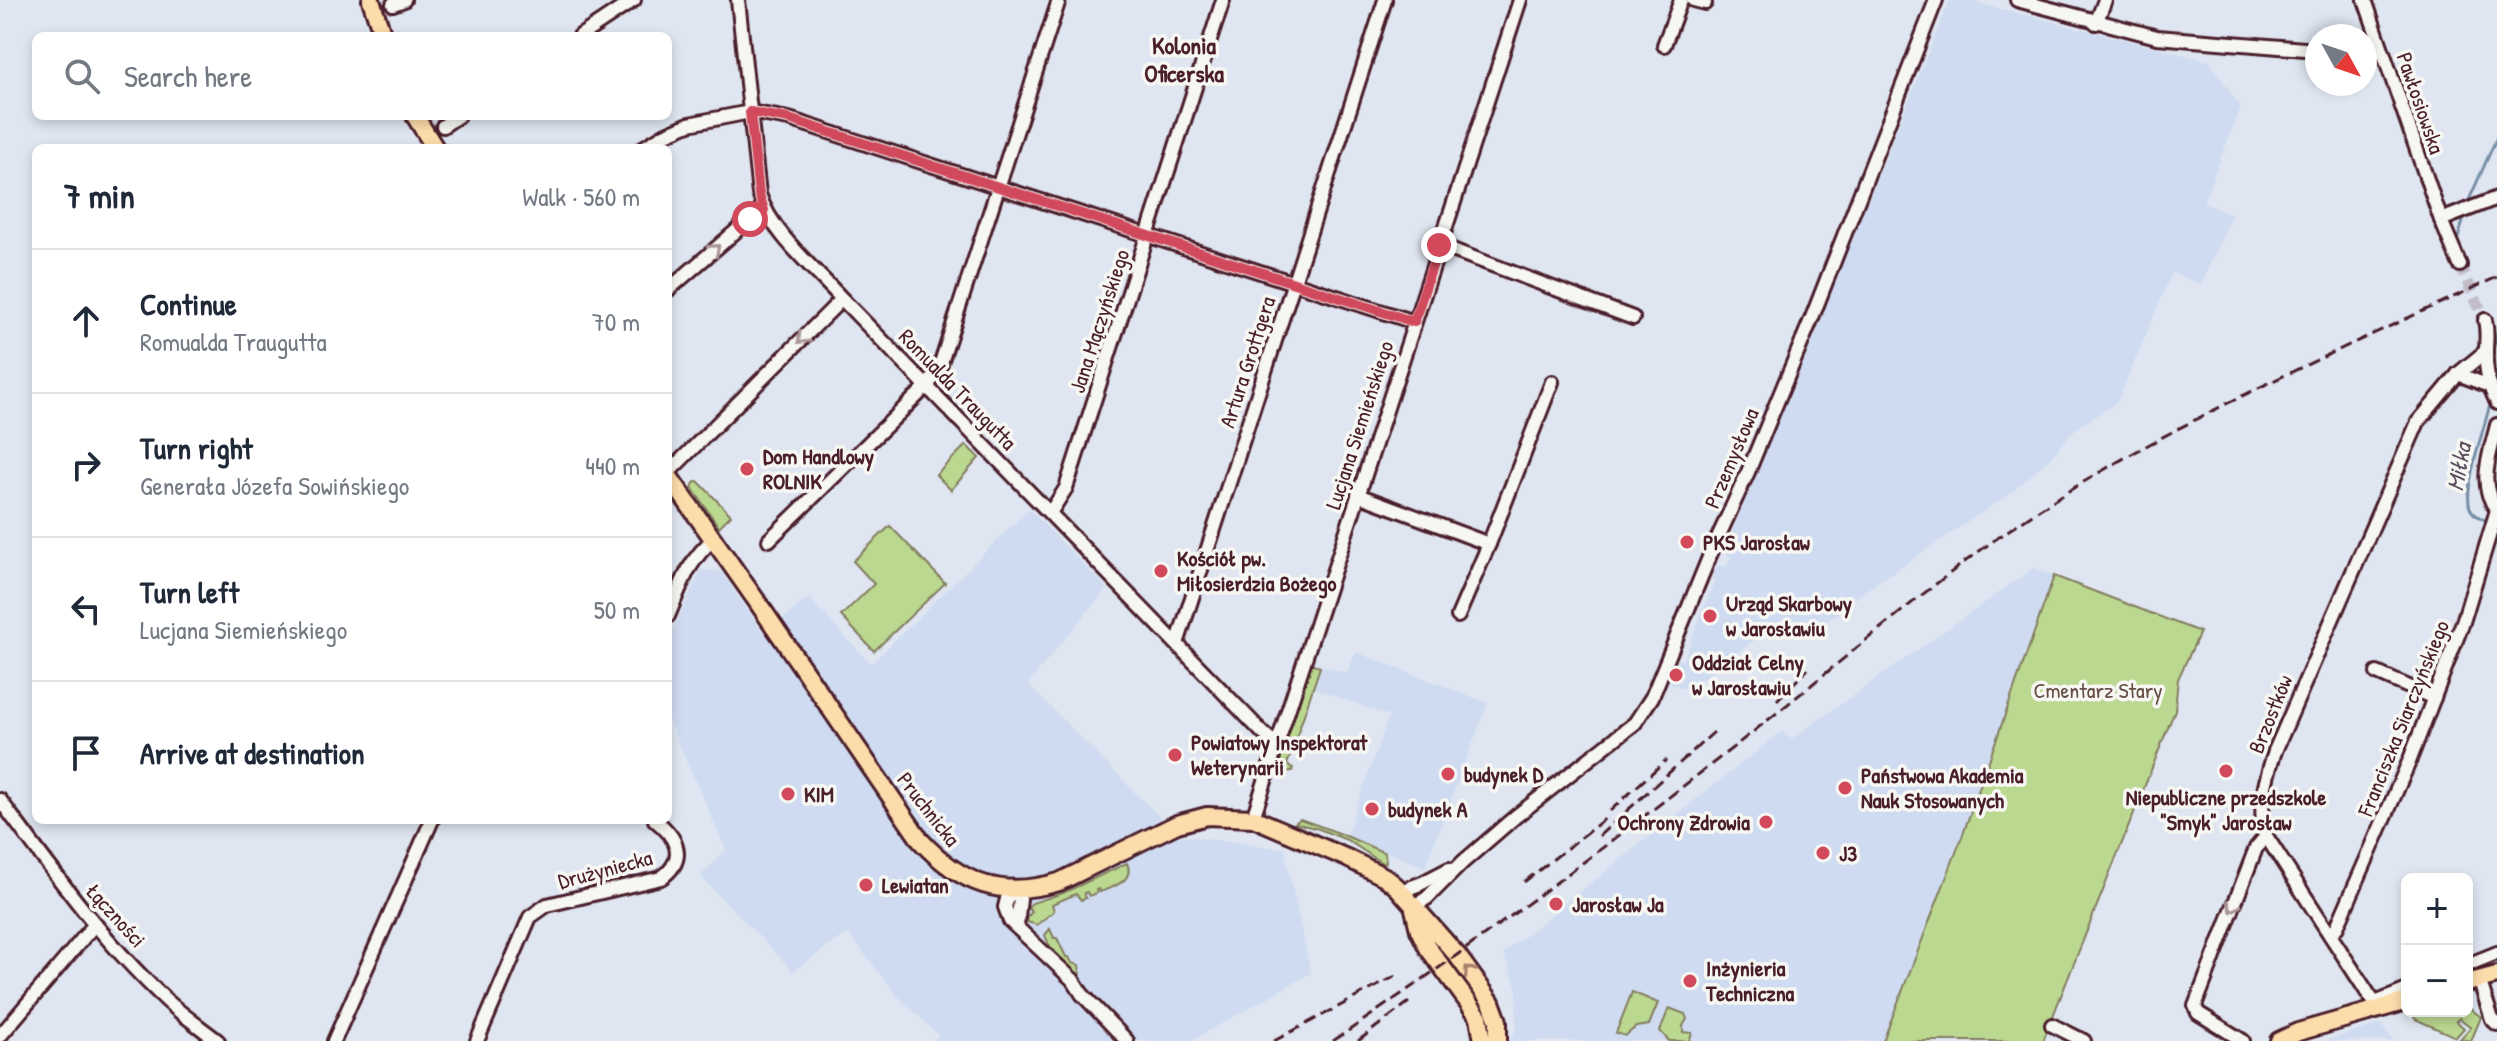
<!DOCTYPE html>
<html lang="en">
<head>
<meta charset="utf-8">
<style>
	body { margin:0; font-family:"Patrick Hand",sans-serif; background:#f6f6f7; color:#1f2937 }
	.controls { position:absolute; right:24px; bottom:24px; display:grid; overflow:hidden; border-radius:12px; box-shadow:0 4px 12px #0003 }
	.controls button { width:72px; height:72px; display:grid; place-items:center; padding:0; border:0; border-bottom:2px solid #e0e1e3; background:#fff; color:#1f2937; font:40px sans-serif }
	.compass { position:absolute; left:2305px; top:24px; width:72px; height:72px; border-radius:50%; background:#fff; box-shadow:0 4px 12px #0003; rotate:130deg }
	.stop { position:absolute; width:24px; height:24px; margin:-18px; border:6px solid #d1495b; border-radius:50%; background:#fff }
	.stop.end { background:#d1495b; border-color:#fff; box-shadow:0 2px 8px #0008 }
	.list { margin:0; padding:0; list-style:none }
	h2 { display:flex; justify-content:space-between; align-items:center; height:104px; margin:0; padding:0 32px; font-size:34px }
	h2 small { font-size:26px; font-weight:400; color:#747a83 }
	.list li { display:grid; grid-template-columns:52px 1fr auto; gap:24px; align-items:center; box-sizing:border-box; height:144px; padding:0 32px; border-top:2px solid #e0e1e3 }
	.list b { display:block; font-size:30px; white-space:nowrap }
	.list p { margin:0; font-size:26px; white-space:nowrap; color:#747a83 }
	.list em { font-size:26px; font-style:normal; color:#747a83 }
	.icon { flex:none; width:44px; height:44px; fill:none; stroke:currentColor; stroke-width:2; stroke-linecap:round; stroke-linejoin:round }
	.map { position:relative; flex:none; width:2497px; height:1041px; overflow:hidden }
	.search { position:absolute; background:#fff; box-shadow:0 4px 12px #0003; left:32px; top:32px; width:640px; height:88px; display:flex; align-items:center; gap:20px; box-sizing:border-box; padding:0 28px; border-radius:12px; color:#747a83; font-size:30px }
	.panel { position:absolute; background:#fff; box-shadow:0 4px 12px #0003; left:32px; top:144px; width:640px; height:680px; border-radius:12px }
	.map>svg:first-child { display:block }
	.built { fill:#cfdbf1 }
	.green { fill:#bbd890; stroke:#827c5e; stroke-width:2 }
	.lines { fill:none; stroke-linecap:round; stroke-linejoin:round }
	.stream { stroke:#768ea5; stroke-width:3 }
	.minor-tunnel { stroke:#c1bec9; stroke-width:12; stroke-dasharray:12 6; stroke-linecap:butt }
	.minor-casing { stroke:#4a1f2b; stroke-width:18 }
	.major-casing { stroke:#4a1f2b; stroke-width:22 }
	.minor { stroke:#f6f6f2; stroke-width:12 }
	.major { stroke:#fddcac; stroke-width:16 }
	.rail { stroke:#4a1f2b; stroke-width:3; stroke-dasharray:12 6; stroke-linecap:butt }
	.oneway { stroke:#a99598 }
	.oneway2 { stroke:#a47e6c }
	.route { stroke:#d1495b; stroke-width:10 }
	.poi-dot { fill:#d1495b; stroke:#f6f6f2; stroke-width:3 }
	.labels { text-anchor:middle; stroke-width:7; stroke-linejoin:round; paint-order:stroke }
	.street-label { font-size:22px; fill:#4a1f2b; stroke:#f6f6f2 }
	.poi-label { font-size:22px; font-weight:bold; fill:#4a1f2b; stroke:#f6f6f2; text-anchor:start }
	.park-label { font-size:22px; fill:#664d44; stroke:#f6f6f2 }
	.neighbourhood-label { font-size:24px; font-weight:bold; fill:#4a1f2b; stroke:#f6f6f2 }
	.water-label { font-size:24px; font-style:italic; fill:#5c4d5e; stroke:#f6f6f2 }
</style>
</head>
<body>
<div class="map">
<svg width="2497" height="1041" viewBox="0 0 2497 1041">
	<rect width="100%" height="100%" fill="#dfe6f1"/>
	<filter id="ink" filterUnits="userSpaceOnUse"><feTurbulence type="fractalNoise" baseFrequency=".0125" numOctaves="2"/><feDisplacementMap in="SourceGraphic" scale="16" xChannelSelector="R" yChannelSelector="G"/><feConvolveMatrix kernelMatrix="1 2 1 2 8 2 1 2 1" color-interpolation-filters="sRGB"/></filter>
	<g filter="url(#ink)">
		<g class="built">
			<path d="M 1950,0 L 1966,0 L 2209,61 L 2241,107 L 2203,203 L 2232,214 L 2201,285 L 2172,273 L 2118,401 L 2074,430 L 2054,454 L 2010,494 L 1866,590 L 1827,622 L 1783,619 L 1687,690 L 1679,687 L 1668,682 L 1678,660 L 1682,661 L 1686,653 L 1715,580 L 1712,578 L 1717,566 L 1727,566 L 1731,557 L 1724,551 Z"/>
			<path d="M 1029,509 L 1107,588 L 1028,684 L 1177,835 L 1284,849 L 1311,973 L 1191,1041 L 934,1041 L 938,1035 L 896,994 L 848,933 L 793,971 L 700,876 L 726,850 L 668,719 L 668,640 L 701,570 L 721,571 L 764,634 L 809,598 L 871,664 Z"/>
			<path d="M 2034,568 L 2054,576 L 1962,837 L 1883,1041 L 1511,1041 L 1516,1029 L 1517,988 L 1503,953 L 1782,731 L 1791,739 Z"/>
			<path d="M 1356,652 L 1488,703 L 1425,867 L 1346,836 L 1389,716 L 1303,684 L 1309,662 L 1347,673 Z"/>
			<path d="M 2380,1024 L 2394,1041 L 2325,1041 Z"/>
		</g>
		<g class="green">
			<path d="M 966,445 L 979,458 L 951,490 L 936,475 Z"/>
			<path d="M 698,481 L 731,515 L 719,527 L 692,488 L 694,483 Z"/>
			<path d="M 890,526 L 945,583 L 874,651 L 841,616 L 874,584 L 853,561 Z"/>
			<path d="M 2054,576 L 2200,632 L 2178,679 L 2175,710 L 2043,1041 L 1883,1041 L 1962,837 Z"/>
			<path d="M 1309,662 L 1320,667 L 1287,765 L 1293,768 L 1292,771 L 1283,772 L 1277,767 L 1277,761 Z"/>
			<path d="M 1300,819 L 1339,833 L 1385,853 L 1386,862 L 1384,864 L 1347,840 L 1319,829 L 1295,823 Z"/>
			<path d="M 1127,863 C 1135,881 1113,887 1100,892 L 1098,889 L 1096,890 L 1097,893 L 1089,896 L 1087,892 L 1084,893 L 1086,898 L 1081,900 L 1076,894 L 1052,904 L 1054,911 L 1037,925 L 1027,922 L 1026,915 L 1028,916 L 1032,912 L 1028,908 L 1032,903 L 1063,893 Z"/>
			<path d="M 1050,929 L 1054,938 L 1057,938 L 1066,957 L 1069,957 L 1072,963 L 1079,965 L 1080,973 L 1077,978 L 1050,952 L 1051,950 L 1045,935 Z"/>
			<path d="M 1632,992 L 1658,1003 L 1649,1025 L 1636,1027 L 1625,1036 L 1616,1033 Z"/>
			<path d="M 2467,1006 L 2481,1017 L 2471,1041 L 2460,1039 L 2471,1027 L 2459,1018 L 2456,1021 L 2464,1028 L 2456,1037 L 2415,1019 L 2413,1014 L 2425,1011 L 2467,1011 Z"/>
			<path d="M 1669,1008 L 1685,1014 L 1687,1019 L 1683,1026 L 1683,1032 L 1692,1033 L 1689,1041 L 1669,1041 L 1660,1031 Z"/>
		</g>
		<g class="lines">
			<g class="stream">
				<path d="M 2469,200 L 2497,137"/>
				<path d="M 2465,215 L 2456,244 L 2466,262"/>
				<path d="M 2491,316 L 2497,345"/>
				<path d="M 2489,408 C 2484,429 2463,489 2470,508 C 2474,516 2483,519 2490,522"/>
			</g>
			<path class="minor-tunnel" d="M 2460,265 L 2485,320"/>
			<g class="minor-casing">
				<g id="minor">
					<path d="M 738,0 L 759,194 C 771,233 815,269 842,299 L 1264,734 L 1276,744"/>
					<path d="M 1693,0 L 1705,3"/>
					<path d="M 2017,0 L 2157,37 L 2317,50"/>
					<path d="M 2365,0 L 2441,220 L 2460,265"/>
					<path d="M 393,4 L 404,0"/>
					<path d="M 2096,23 L 2105,0"/>
					<path d="M 580,36 L 634,0"/>
					<path d="M 1664,45 L 1681,0"/>
					<path d="M 2365,53 L 2382,51"/>
					<path d="M 443,126 L 458,116"/>
					<path d="M 643,148 L 666,134 L 689,124 L 750,112 L 789,119 L 1414,322"/>
					<path d="M 2441,220 L 2497,198"/>
					<path d="M 1439,245 L 1633,318"/>
					<path d="M 668,290 L 750,219 L 764,210"/>
					<path d="M 2485,320 C 2488,333 2486,340 2486,352 C 2485,371 2489,387 2497,403"/>
					<path d="M 2458,374 L 2489,386"/>
					<path d="M 668,473 L 842,299"/>
					<path d="M 1358,495 L 1489,544"/>
					<path d="M 1050,513 L 1066,488 L 1223,0"/>
					<path d="M 769,540 L 928,385 L 939,369 L 1059,0"/>
					<path d="M 668,616 C 681,586 688,560 714,539"/>
					<path d="M 1458,616 L 1489,544 L 1552,382"/>
					<path d="M 1177,644 L 1385,0"/>
					<path d="M 2377,673 L 2434,698"/>
					<path d="M 0,800 C 51,869 102,940 165,999 C 181,1014 200,1027 218,1041"/>
					<path d="M 1253,818 L 1520,0"/>
					<path d="M 1401,891 L 1420,884 L 1449,869"/>
					<path d="M 1413,907 L 1427,898 L 1463,862 L 1515,817 L 1635,723 L 1652,697 L 1710,555 L 1748,472 L 1813,315 L 1936,0"/>
					<path d="M 1017,926 L 1020,899 L 1015,889 L 1007,899 L 1005,907 L 1010,921 L 1073,980 L 1082,994 L 1127,1041"/>
					<path d="M 2330,934 L 2337,927 L 2409,762 L 2463,622 L 2497,510 C 2477,484 2490,455 2497,425"/>
					<path d="M 2467,965 L 2497,953"/>
					<path d="M 2479,979 L 2492,1019 L 2497,1024"/>
					<path d="M 2375,1003 L 2407,990"/>
					<path d="M 2375,1011 L 2375,1003 L 2369,995 L 2266,836 C 2257,808 2266,778 2275,751 L 2418,422 L 2458,374 L 2486,351"/>
					<path d="M 2052,1025 L 2084,1041"/>
					<path d="M 0,1036 L 95,924"/>
					<path d="M 334,1041 L 432,820"/>
					<path d="M 477,1041 L 530,917 L 547,905 L 661,878 C 688,859 677,837 655,820"/>
					<path d="M 2243,1041 L 2198,1013 L 2195,1006 L 2256,848 L 2266,836"/>
				</g>
			</g>
			<g class="major-casing">
				<g id="major">
					<path d="M 371,0 L 383,36"/>
					<path d="M 415,116 L 435,148"/>
					<path d="M 668,475 L 756,600 L 921,841 C 961,884 1001,899 1059,882 L 1177,824 L 1207,816 L 1253,818 L 1347,858 L 1385,877 L 1397,887 L 1457,955 L 1491,1002 L 1498,1021 L 1498,1041"/>
					<path d="M 1414,909 L 1419,930 L 1428,948 L 1479,1017 L 1483,1041"/>
					<path d="M 2467,983 L 2497,975"/>
					<path d="M 2279,1041 L 2298,1032 L 2407,1001"/>
				</g>
			</g>
			<use href="#minor" class="minor"/>
			<use href="#major" class="major"/>
			<g class="rail">
				<path d="M 1777,700 L 1808,669"/>
				<path d="M 1610,811 L 1666,760"/>
				<path d="M 1599,836 L 1714,732"/>
				<path d="M 1524,882 L 1607,817"/>
				<path d="M 1274,1041 L 1396,976"/>
				<path d="M 1333,1041 C 1483,940 1627,831 1768,720 C 1856,650 1940,575 2034,513 C 2179,418 2340,350 2497,277"/>
				<path d="M 1358,1041 L 1409,1002"/>
			</g>
		</g>
		<defs><path id="oneway-chevron" d="M-2-3.5L2.5 0L-2 3.5" fill="none" stroke-width="1.6" stroke-linecap="round" stroke-linejoin="round" transform="scale(2)"/></defs>
		<g class="oneway">
			<use href="#oneway-chevron" transform="translate(715 249) rotate(-41)"/>
			<use href="#oneway-chevron" transform="translate(802 339) rotate(135)"/>
			<use href="#oneway-chevron" transform="translate(2233 907) rotate(111)"/>
		</g>
		<use class="oneway2" href="#oneway-chevron" transform="translate(1469 971) rotate(-126)"/>
	</g>
	<g class="lines" filter="url(#ink)">
		<path class="route" d="M 750,219 L 764,210 L 759,194 L 750,112 L 789,119 L 1414,322 L 1439,245"/>
	</g>
	<g class="poi-dot">
		<circle cx="747" cy="469" r="8"/>
		<circle cx="1687" cy="542" r="8"/>
		<circle cx="1161" cy="571" r="8"/>
		<circle cx="1710" cy="616" r="8"/>
		<circle cx="1676" cy="675" r="8"/>
		<circle cx="1175" cy="755" r="8"/>
		<circle cx="2226" cy="771" r="8"/>
		<circle cx="1448" cy="774" r="8"/>
		<circle cx="1845" cy="788" r="8"/>
		<circle cx="788" cy="794" r="8"/>
		<circle cx="1372" cy="809" r="8"/>
		<circle cx="1766" cy="822" r="8"/>
		<circle cx="1823" cy="853" r="8"/>
		<circle cx="866" cy="885" r="8"/>
		<circle cx="1556" cy="904" r="8"/>
		<circle cx="1690" cy="981" r="8"/>
	</g>
	<g class="labels">
		<g class="street-label">
			<text transform="translate(2421 103) rotate(71)" y="8">Pawłosiowska</text>
			<text transform="translate(1099 321) rotate(-72)" y="8">Jana Mączyńskiego</text>
			<text transform="translate(1247 362) rotate(-72)" y="8">Artura Grottgera</text>
			<text transform="translate(958 389) rotate(46)" y="8">Romualda Traugutta</text>
			<text transform="translate(1359 425) rotate(-72)" y="8">Lucjana Siemieńskiego</text>
			<text transform="translate(1731 458) rotate(-67)" y="8">Przemysłowa</text>
			<text transform="translate(2270 714) rotate(-68)" y="8">Brzostków</text>
			<text transform="translate(2403 718) rotate(-68)" y="8">Franciszka Siarczyńskiego</text>
			<text transform="translate(929 809) rotate(52)" y="8">Pruchnicka</text>
			<text transform="translate(605 869) rotate(-15)" y="8">Drużyniecka</text>
			<text transform="translate(116 915) rotate(48)" y="8">Łączności</text>
		</g>
		<g class="poi-label">
			<text x="763" y="464">Dom Handlowy<tspan x="763" dy="25">ROLNIK</tspan></text>
			<text x="1703" y="550">PKS Jarosław</text>
			<text x="1177" y="566">Kościół pw.<tspan x="1177" dy="25">Miłosierdzia Bożego</tspan></text>
			<text x="1726" y="611">Urząd Skarbowy<tspan x="1726" dy="25">w Jarosławiu</tspan></text>
			<text x="1692" y="670">Oddział Celny<tspan x="1692" dy="25">w Jarosławiu</tspan></text>
			<text x="1191" y="750">Powiatowy Inspektorat<tspan x="1191" dy="25">Weterynarii</tspan></text>
			<text x="1464" y="782">budynek D</text>
			<text x="1861" y="783">Państwowa Akademia<tspan x="1861" dy="25">Nauk Stosowanych</tspan></text>
			<text x="804" y="802">KIM</text>
			<text x="2226" y="805" text-anchor="middle">Niepubliczne przedszkole<tspan x="2226" dy="25">"Smyk" Jarosław</tspan></text>
			<text x="1388" y="817">budynek A</text>
			<text x="1750" y="830" text-anchor="end">Ochrony Zdrowia</text>
			<text x="1839" y="861">J3</text>
			<text x="882" y="893">Lewiatan</text>
			<text x="1572" y="912">Jarosław Ja</text>
			<text x="1706" y="976">Inżynieria<tspan x="1706" dy="25">Techniczna</tspan></text>
		</g>
		<g class="park-label">
			<text x="2098" y="698">Cmentarz Stary</text>
		</g>
		<g class="neighbourhood-label">
			<text x="1184" y="54">Kolonia<tspan x="1184" dy="28">Oficerska</tspan></text>
		</g>
		<g class="water-label">
			<text transform="translate(2459 467) rotate(-80)" y="8">Miłka</text>
		</g>
	</g>
</svg>
<div class="controls">
<button>+</button>
<button>−</button>
</div>
<svg class="compass" viewBox="-18 -18 36 36"><path d="M0-13l5 13h-10z" fill="#e53935"/><path d="M0 13l5-13h-10z" fill="#747a83"/></svg>
<div class="stop" style="left:750px;top:219px"></div>
<div class="stop end" style="left:1439px;top:245px"></div>
<div class="search"><svg class="icon" aria-label="search" viewBox="0 0 24 24"><circle cx="10" cy="10" r="6"/><path d="M15 15l6 6"/></svg>Search here</div>
<section class="panel">
<h2>7 min<small>Walk · 560 m</small></h2>
<ul class="list">
<li><svg class="icon" aria-label="ahead" viewBox="0 0 24 24"><path d="M12 20V5M6 11l6-6 6 6"/></svg><div><b>Continue</b><p>Romualda Traugutta</p></div><em>70 m</em></li>
<li><svg class="icon" aria-label="right" viewBox="0 0 24 24"><path d="M7 20v-9h11M14 6l5 5-5 5"/></svg><div><b>Turn right</b><p>Generała Józefa Sowińskiego</p></div><em>440 m</em></li>
<li><svg class="icon" aria-label="left" viewBox="0 0 24 24"><path d="M17 20v-9H6M10 6l-5 5 5 5"/></svg><div><b>Turn left</b><p>Lucjana Siemieńskiego</p></div><em>50 m</em></li>
<li><svg class="icon" aria-label="arrive" viewBox="0 0 24 24"><path d="M6 21V4h12l-3 4 3 4H6"/></svg><div><b>Arrive at destination</b></div></li>
</ul>
</section>
</div>
</body>
</html>
